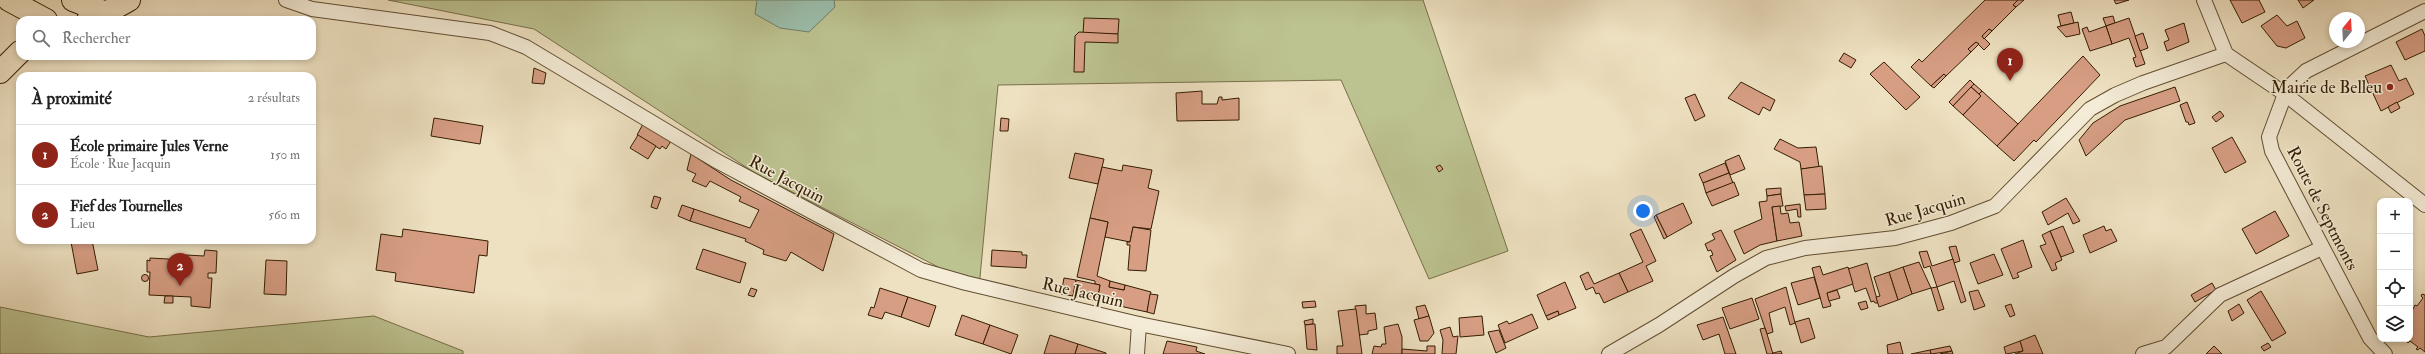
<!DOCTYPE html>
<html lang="fr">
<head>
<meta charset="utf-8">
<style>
	body { margin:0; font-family:"IM FELL Double Pica",serif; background:#f2f2f2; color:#222 }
	.controls { position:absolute; right:12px; bottom:12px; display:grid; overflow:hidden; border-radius:8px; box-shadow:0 2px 6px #0003 }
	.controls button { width:36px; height:36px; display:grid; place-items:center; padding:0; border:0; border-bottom:1px solid #e0e0e0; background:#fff; color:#222; font:20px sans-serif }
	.compass { position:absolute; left:2329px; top:12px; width:36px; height:36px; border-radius:50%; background:#fff; box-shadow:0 2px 6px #0003; rotate:18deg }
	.you { position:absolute; left:1643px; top:211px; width:14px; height:14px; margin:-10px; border:3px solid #fff; border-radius:50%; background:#1a73e8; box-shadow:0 0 0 6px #1a73e833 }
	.badge { display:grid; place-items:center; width:26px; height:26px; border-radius:50%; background:#8f2418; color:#fff; font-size:13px; font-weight:700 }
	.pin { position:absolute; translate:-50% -33px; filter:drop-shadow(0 1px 2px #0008) }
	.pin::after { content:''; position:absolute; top:21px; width:14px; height:12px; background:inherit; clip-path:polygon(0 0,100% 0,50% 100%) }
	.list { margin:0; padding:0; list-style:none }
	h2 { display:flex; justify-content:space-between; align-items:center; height:52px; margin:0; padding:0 16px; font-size:17px }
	h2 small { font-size:13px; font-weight:400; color:#767676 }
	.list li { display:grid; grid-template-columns:26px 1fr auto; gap:12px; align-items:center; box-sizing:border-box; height:60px; padding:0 16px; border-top:1px solid #e0e0e0 }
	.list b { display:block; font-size:15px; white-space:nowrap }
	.list p { margin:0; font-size:13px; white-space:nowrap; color:#767676 }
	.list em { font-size:13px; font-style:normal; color:#767676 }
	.icon { flex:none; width:22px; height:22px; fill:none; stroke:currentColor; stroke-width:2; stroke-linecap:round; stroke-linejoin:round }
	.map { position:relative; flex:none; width:2425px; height:354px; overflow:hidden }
	.search { position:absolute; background:#fff; box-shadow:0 2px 6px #0003; left:16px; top:16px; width:300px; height:44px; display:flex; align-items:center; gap:10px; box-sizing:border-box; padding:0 14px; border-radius:12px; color:#767676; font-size:15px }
	.panel { position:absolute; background:#fff; box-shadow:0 2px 6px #0003; left:16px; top:72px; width:300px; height:172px; border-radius:12px }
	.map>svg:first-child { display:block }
	.green { fill:#bcc290; stroke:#787049 }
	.water { fill:#9bbeac; stroke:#727e68 }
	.building { fill:#d79e84; stroke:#341d02 }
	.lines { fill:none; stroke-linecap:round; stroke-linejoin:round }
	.minor-casing { stroke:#624e32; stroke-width:16 }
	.primary-casing { stroke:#341d02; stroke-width:24 }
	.minor { stroke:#f4ecd7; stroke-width:14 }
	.primary { stroke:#eee1c1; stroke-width:22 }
	.poi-dot { fill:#8f2418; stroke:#f4ecd7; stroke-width:1.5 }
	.labels { text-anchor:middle; stroke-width:3; stroke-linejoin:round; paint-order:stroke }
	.poi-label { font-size:17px; fill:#341d02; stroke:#f4ecd7; text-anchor:end }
	.street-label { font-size:17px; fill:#341d02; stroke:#f4ecd7 }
</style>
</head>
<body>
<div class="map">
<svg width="2425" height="354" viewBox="0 0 2425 354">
	<rect width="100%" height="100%" fill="#eee1c1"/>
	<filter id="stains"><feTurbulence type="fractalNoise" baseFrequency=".005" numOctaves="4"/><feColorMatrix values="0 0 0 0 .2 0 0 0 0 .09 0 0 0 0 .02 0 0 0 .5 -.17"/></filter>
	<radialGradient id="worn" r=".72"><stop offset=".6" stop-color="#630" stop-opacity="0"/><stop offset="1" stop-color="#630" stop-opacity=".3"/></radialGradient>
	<g class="green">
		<path d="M 388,0 L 1423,0 L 1508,251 L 1429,279 L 1341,80 L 998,85 L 979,288 L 755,173 L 534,29 Z"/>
		<path d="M 0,307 L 149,337 L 374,316 L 463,351 L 463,354 L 0,354 Z"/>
	</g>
	<path class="water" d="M 757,0 L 834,0 L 835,7 L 809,32 L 780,28 L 755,14 Z"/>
	<g class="building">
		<path d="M 1985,0 L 2018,0 L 2013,5 L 2016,7 L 1992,31 L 1989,29 L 1982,36 L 1990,44 L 1984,50 L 1976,42 L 1968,49 L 1971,52 L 1946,76 L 1944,74 L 1931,86 L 1911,67 L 1919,59 L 1922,62 Z"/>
		<path d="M 2018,0 L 2024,0 L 2016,7 L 2013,5 Z"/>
		<path d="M 2114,0 L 2129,0 L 2116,4 Z"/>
		<path d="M 2230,0 L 2259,0 L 2265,12 L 2242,23 Z"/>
		<path d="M 2298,0 L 2314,0 L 2303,8 Z"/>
		<path d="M 2071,12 L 2074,23 L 2061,26 L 2058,15 Z"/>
		<path d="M 2277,15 L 2287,26 L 2297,21 L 2305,38 L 2286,48 L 2277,46 L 2261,26 Z"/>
		<path d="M 2113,16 L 2115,23 L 2106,26 L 2103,18 Z"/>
		<path d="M 1084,18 L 1119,19 L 1118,34 L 1083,34 Z"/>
		<path d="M 2129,18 L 2145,64 L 2136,67 L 2133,58 L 2136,57 L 2129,38 L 2112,44 L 2106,26 Z"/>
		<path d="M 2078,22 L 2080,34 L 2066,37 L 2057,27 Z"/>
		<path d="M 2184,23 L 2189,42 L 2167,51 L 2164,42 L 2169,40 L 2165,30 Z"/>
		<path d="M 2106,26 L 2112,44 L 2090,51 L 2082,29 L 2087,27 L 2089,32 Z"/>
		<path d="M 1989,29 L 1992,31 L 1984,39 L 1982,36 Z"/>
		<path d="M 2422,29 L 2425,36 L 2425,51 L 2405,60 L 2396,42 Z"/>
		<path d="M 1079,32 L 1118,34 L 1118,43 L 1085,42 L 1084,72 L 1074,72 L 1075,36 Z"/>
		<path d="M 2143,33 L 2148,48 L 2140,51 L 2135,36 Z"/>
		<path d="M 1976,42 L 1979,44 L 1971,52 L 1968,49 Z"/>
		<path d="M 1844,53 L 1856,60 L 1851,68 L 1839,61 Z"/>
		<path d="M 2083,56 L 2100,75 L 2036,142 L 2034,140 L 2014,161 L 1997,146 Z"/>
		<path d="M 1884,62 L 1920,97 L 1906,110 L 1870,74 Z"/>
		<path d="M 2391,65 L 2399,81 L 2406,78 L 2414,94 L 2381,111 L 2365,76 Z"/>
		<path d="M 534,68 L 546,73 L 544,84 L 532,83 Z"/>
		<path d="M 1944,74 L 1946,76 L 1934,88 L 1931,86 Z"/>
		<path d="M 1970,80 L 1974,84 L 1953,106 L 1949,102 Z"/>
		<path d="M 1741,82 L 1775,100 L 1770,111 L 1763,107 L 1759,115 L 1728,98 Z"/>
		<path d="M 1974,84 L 1982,91 L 1979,94 L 1971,87 Z"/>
		<path d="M 1971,87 L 1981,96 L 1963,115 L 1953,106 Z"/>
		<path d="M 2175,87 L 2180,101 L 2125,120 L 2086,156 L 2079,140 L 2093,123 L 2120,106 Z"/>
		<path d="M 1202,91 L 1202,104 L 1217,104 L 1219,97 L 1222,97 L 1222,100 L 1239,98 L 1239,120 L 1177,121 L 1176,93 Z"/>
		<path d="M 1982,91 L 2018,124 L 1997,146 L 1963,115 L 1981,96 L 1979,94 Z"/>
		<path d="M 1695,94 L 1705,116 L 1695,121 L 1685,98 Z"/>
		<path d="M 2187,102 L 2195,123 L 2189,125 L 2188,122 L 2186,122 L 2180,105 Z"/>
		<path d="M 2397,102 L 2400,108 L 2391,113 L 2388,107 Z"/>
		<path d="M 2220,111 L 2224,116 L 2216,122 L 2212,117 Z"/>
		<path d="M 434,118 L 483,126 L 480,144 L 431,136 Z"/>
		<path d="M 1001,118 L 1009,119 L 1008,131 L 1000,131 Z"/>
		<path d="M 643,124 L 671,141 L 666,149 L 662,146 L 660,149 L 637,135 Z"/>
		<path d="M 638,135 L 656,146 L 648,159 L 630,148 Z"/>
		<path d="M 2232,137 L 2246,162 L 2225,173 L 2212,148 Z"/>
		<path d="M 1780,139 L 1798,148 L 1816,147 L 1819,167 L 1801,169 L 1800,162 L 1774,149 Z"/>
		<path d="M 1075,153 L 1104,159 L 1098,184 L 1069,178 Z"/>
		<path d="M 691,154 L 731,180 L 834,234 L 823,271 L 791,252 L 786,261 L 763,254 L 764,250 L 745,241 L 746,239 L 690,221 L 694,209 L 750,228 L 759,210 L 739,201 L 741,197 L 710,181 L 706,187 L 692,181 L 696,174 L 687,170 Z"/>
		<path d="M 1739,155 L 1745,169 L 1730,175 L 1725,161 Z"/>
		<path d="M 1725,163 L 1729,173 L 1703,183 L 1699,174 Z"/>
		<path d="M 1123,165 L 1152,170 L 1148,188 L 1159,191 L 1151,229 L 1133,227 L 1130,242 L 1105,237 L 1108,222 L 1090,218 L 1102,167 L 1122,171 Z"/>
		<path d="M 1440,165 L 1443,169 L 1439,172 L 1436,167 Z"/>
		<path d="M 1822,166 L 1825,194 L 1804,195 L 1801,169 Z"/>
		<path d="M 1729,173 L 1733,183 L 1706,193 L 1703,183 Z"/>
		<path d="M 1734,182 L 1739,195 L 1712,206 L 1706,193 Z"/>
		<path d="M 1781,188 L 1781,194 L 1767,196 L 1766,189 Z"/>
		<path d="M 1781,194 L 1783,206 L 1772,207 L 1777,241 L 1760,245 L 1744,254 L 1734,231 L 1762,219 L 1759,202 L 1767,201 L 1767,196 Z"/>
		<path d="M 1825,194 L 1826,209 L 1806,210 L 1804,195 Z"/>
		<path d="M 654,196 L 661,198 L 657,209 L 651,207 Z"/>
		<path d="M 2066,198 L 2080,221 L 2073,224 L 2068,213 L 2048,225 L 2042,212 Z"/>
		<path d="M 1683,203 L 1692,223 L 1667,237 L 1656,215 Z"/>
		<path d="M 1800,204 L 1801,217 L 1798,217 L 1797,209 L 1786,211 L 1785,206 Z"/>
		<path d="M 682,205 L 694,209 L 690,221 L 678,216 Z"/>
		<path d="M 1780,206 L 1781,214 L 1788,213 L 1790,223 L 1799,222 L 1802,236 L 1777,241 L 1772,207 Z"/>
		<path d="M 2275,211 L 2289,236 L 2256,254 L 2242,229 Z"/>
		<path d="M 1656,215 L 1667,237 L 1664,239 L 1654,217 Z"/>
		<path d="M 1090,218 L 1108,222 L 1097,276 L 1110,281 L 1109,287 L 1124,290 L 1125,285 L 1151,292 L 1147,312 L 1097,301 L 1100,285 L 1095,284 L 1095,281 L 1077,277 Z"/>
		<path d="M 2063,226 L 2074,252 L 2061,257 L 2050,231 Z"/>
		<path d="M 2104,226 L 2106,231 L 2111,229 L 2117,241 L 2090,253 L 2083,235 Z"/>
		<path d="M 1133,227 L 1151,230 L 1146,271 L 1128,270 L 1130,245 L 1127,245 L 1127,242 L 1130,242 Z"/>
		<path d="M 403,229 L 488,241 L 487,256 L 479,255 L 474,293 L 395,281 L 396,273 L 376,270 L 381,234 L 402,237 Z"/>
		<path d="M 1641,229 L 1656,261 L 1646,266 L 1653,281 L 1628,292 L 1619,273 L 1643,262 L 1630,234 Z"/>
		<path d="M 1721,230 L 1736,260 L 1717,272 L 1710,256 L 1713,255 L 1711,250 L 1708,251 L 1705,244 L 1715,239 L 1712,234 Z"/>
		<path d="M 2050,231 L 2062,260 L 2055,263 L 2057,269 L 2052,271 L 2040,246 L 2046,244 L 2042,235 Z"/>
		<path d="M 82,240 L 92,240 L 98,270 L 77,274 L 71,242 Z"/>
		<path d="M 2023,240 L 2032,267 L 2017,273 L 2019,277 L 2013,279 L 2001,249 Z"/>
		<path d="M 1956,246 L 1960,261 L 1954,263 L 1949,247 Z"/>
		<path d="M 703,249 L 746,263 L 740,283 L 696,269 Z"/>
		<path d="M 205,250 L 217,251 L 216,273 L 208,273 L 208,278 L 212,278 L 210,308 L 191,306 L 191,297 L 149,295 L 150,272 L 147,272 L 147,260 L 150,261 L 150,258 L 186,260 L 186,255 L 204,256 Z"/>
		<path d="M 992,250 L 1022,252 L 1022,255 L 1027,255 L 1026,268 L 991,266 Z"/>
		<path d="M 1927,251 L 1932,266 L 1953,259 L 1966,301 L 1961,303 L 1954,281 L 1937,287 L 1930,266 L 1924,268 L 1919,252 Z"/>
		<path d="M 1994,254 L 2003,275 L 1978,284 L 1970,263 Z"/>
		<path d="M 266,260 L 287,261 L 286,295 L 264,294 Z"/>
		<path d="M 1919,262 L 1931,288 L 1912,294 L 1903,267 Z"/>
		<path d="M 1867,263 L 1878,303 L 1875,303 L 1874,301 L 1871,302 L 1866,288 L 1855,292 L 1848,269 Z"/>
		<path d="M 1820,266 L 1823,275 L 1848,267 L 1853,284 L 1827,293 L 1831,306 L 1823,308 L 1812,268 Z"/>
		<path d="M 1903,267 L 1912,294 L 1898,300 L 1889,272 Z"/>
		<path d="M 1588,272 L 1594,284 L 1619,273 L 1628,292 L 1604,303 L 1599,293 L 1596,294 L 1593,287 L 1586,290 L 1580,276 Z"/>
		<path d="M 1889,272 L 1898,300 L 1879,307 L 1876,297 L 1880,296 L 1874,277 Z"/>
		<circle cx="145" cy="278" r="3.5"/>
		<path d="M 1814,277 L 1820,298 L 1798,305 L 1791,283 Z"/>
		<path d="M 1064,278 L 1076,280 L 1073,296 L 1061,294 Z"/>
		<path d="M 1076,280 L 1100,285 L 1097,301 L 1073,296 Z"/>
		<path d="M 1110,281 L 1125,285 L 1124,290 L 1109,287 Z"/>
		<path d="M 1565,282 L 1576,308 L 1559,315 L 1558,311 L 1546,316 L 1537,295 Z"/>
		<path d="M 2212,283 L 2216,290 L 2195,302 L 2191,295 Z"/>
		<path d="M 1786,287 L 1795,323 L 1790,325 L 1785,307 L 1769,313 L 1773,332 L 1767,334 L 1755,299 Z"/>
		<path d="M 1937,287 L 1944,309 L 1938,311 L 1931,288 Z"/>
		<path d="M 751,288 L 757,290 L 754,297 L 748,295 Z"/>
		<path d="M 880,288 L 908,297 L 901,317 L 885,312 L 882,319 L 868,315 L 871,307 L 874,308 Z"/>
		<path d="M 1837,290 L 1840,298 L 1829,301 L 1827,293 Z"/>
		<path d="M 1978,290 L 1985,306 L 1974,310 L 1969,292 Z"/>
		<path d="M 2261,291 L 2286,333 L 2272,341 L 2247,300 Z"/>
		<path d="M 1150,294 L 1158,295 L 1154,314 L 1147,312 Z"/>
		<path d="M 2422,294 L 2425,295 L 2425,352 L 2420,348 L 2418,350 L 2416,349 L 2418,347 L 2410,341 L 2408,343 L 2407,342 L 2407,339 L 2410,339 L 2410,315 L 2415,305 L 2417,306 L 2423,298 L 2421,296 Z"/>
		<path d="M 165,296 L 173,296 L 173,303 L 164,303 Z"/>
		<path d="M 908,297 L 936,306 L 929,327 L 901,317 Z"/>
		<path d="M 1752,298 L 1759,319 L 1730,329 L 1722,308 Z"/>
		<path d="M 1315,301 L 1316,307 L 1303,308 L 1302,302 Z"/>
		<path d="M 1866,301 L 1868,308 L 1861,310 L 1858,303 Z"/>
		<path d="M 2011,304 L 2015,315 L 2010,317 L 2005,306 Z"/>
		<path d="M 2239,304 L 2244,313 L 2232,321 L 2228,311 Z"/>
		<path d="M 1366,305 L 1366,314 L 1375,313 L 1377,329 L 1368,331 L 1368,334 L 1359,335 L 1355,306 Z"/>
		<path d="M 1425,305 L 1429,316 L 1419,319 L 1416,307 Z"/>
		<path d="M 1356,309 L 1362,354 L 1337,354 L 1337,346 L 1343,346 L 1338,311 Z"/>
		<path d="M 1558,311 L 1559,315 L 1548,320 L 1546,316 Z"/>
		<path d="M 1532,314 L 1538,328 L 1505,343 L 1498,325 L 1507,321 L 1509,324 Z"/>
		<path d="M 962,315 L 990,325 L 983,344 L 955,335 Z"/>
		<path d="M 1429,316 L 1434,333 L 1428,341 L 1420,341 L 1414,320 Z"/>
		<path d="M 1482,316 L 1484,335 L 1460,337 L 1459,318 Z"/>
		<path d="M 1723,317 L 1736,354 L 1725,354 L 1719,334 L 1703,340 L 1697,325 Z"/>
		<path d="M 1809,318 L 1815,338 L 1801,343 L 1795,322 Z"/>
		<path d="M 1313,319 L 1313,324 L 1305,325 L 1304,321 Z"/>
		<path d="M 1313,324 L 1315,324 L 1317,350 L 1307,349 L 1305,325 Z"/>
		<path d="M 1398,324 L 1402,337 L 1402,354 L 1372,354 L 1374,346 L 1381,347 L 1382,344 L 1386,344 L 1384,327 Z"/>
		<path d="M 990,325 L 1018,335 L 1011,354 L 983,344 Z"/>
		<path d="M 1450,327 L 1453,337 L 1458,336 L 1456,354 L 1442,354 L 1443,340 L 1440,330 Z"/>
		<path d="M 1765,328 L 1767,334 L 1773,354 L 1767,354 L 1760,329 Z"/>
		<path d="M 1499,330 L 1506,348 L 1496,353 L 1488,332 Z"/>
		<path d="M 1050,335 L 1078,344 L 1075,354 L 1044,354 Z"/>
		<path d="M 2035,335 L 2043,354 L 2015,354 L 2023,351 L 2020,341 Z"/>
		<path d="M 1167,341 L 1197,347 L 1196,351 L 1205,354 L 1163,354 Z"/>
		<path d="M 2020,341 L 2023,351 L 2006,354 L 2004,347 Z"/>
		<path d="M 1900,342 L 1903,354 L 1888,354 L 1887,345 Z"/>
		<path d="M 2268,343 L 2271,347 L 2264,351 L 2261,347 Z"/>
		<path d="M 1078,344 L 1106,353 L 1106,354 L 1075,354 Z"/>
		<path d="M 1427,346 L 1435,346 L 1435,354 L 1402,354 L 1402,349 L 1427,351 Z"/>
		<path d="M 1950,346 L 1952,351 L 1931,354 L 1930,350 Z"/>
		<path d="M 2214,346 L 2222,354 L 2206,354 Z"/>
		<path d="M 1930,350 L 1931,354 L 1911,354 Z"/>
		<path d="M 1781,351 L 1782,354 L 1773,354 L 1773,353 Z"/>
		<path d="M 1952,351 L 1953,354 L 1940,354 Z"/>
	</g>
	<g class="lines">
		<g class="minor-casing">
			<g id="minor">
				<path d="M 286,0 L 312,9 L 490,33 L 526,47 L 715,160 L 921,270 L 966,283 L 1139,324 L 1288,354"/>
				<path d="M 2204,0 L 2226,54 L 2285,94 L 2425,205"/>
				<path d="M 1137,354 L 1139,324"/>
				<path d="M 1609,354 L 1659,325 L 1734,276 L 1766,258 L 1805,248 L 1895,238 L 1951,223 L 1995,206 L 2090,109 L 2115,95 L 2143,83 L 2226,54"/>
				<path d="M 2143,354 L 2166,347 L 2220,295 L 2322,248"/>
				<path d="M 2385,354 L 2370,338 L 2272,151 L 2269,137 L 2285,94 L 2289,87 L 2306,71 L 2425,11"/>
			</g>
		</g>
		<g class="primary-casing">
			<g id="primary">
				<path d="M 9,0 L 46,20"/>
				<path d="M 73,0 L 106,13"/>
				<path d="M 88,20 L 106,13 L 129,0"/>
				<path d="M 0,72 L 20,52"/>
			</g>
		</g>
		<use href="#minor" class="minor"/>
		<use href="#primary" class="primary"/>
	</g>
	<circle class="poi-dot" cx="2390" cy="87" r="4"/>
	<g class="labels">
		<g class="poi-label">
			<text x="2382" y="93">Mairie de Belleu</text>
		</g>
		<g class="street-label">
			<text transform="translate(787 179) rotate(28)" y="6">Rue Jacquin</text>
			<text transform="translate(2323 208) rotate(63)" y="6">Route de Septmonts</text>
			<text transform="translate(1925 209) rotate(-16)" y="6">Rue Jacquin</text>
			<text transform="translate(1083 292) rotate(13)" y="6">Rue Jacquin</text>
		</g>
	</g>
	<rect width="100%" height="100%" filter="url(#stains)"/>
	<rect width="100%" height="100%" fill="url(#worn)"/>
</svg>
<div class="controls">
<button>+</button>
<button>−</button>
<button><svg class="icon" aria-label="locate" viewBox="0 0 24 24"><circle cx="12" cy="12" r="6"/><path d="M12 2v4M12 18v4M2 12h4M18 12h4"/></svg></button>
<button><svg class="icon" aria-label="layers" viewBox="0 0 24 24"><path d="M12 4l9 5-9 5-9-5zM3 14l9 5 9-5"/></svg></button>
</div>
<svg class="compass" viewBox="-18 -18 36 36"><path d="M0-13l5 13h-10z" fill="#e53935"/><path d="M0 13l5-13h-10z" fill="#767676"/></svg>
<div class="you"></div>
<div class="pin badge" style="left:2010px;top:81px">1</div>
<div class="pin badge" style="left:180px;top:286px">2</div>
<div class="search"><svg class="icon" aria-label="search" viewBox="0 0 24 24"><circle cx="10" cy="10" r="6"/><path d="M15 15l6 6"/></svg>Rechercher</div>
<section class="panel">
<h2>À proximité<small>2 résultats</small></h2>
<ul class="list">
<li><span class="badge">1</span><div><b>École primaire Jules Verne</b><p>École · Rue Jacquin</p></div><em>150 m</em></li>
<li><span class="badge">2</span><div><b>Fief des Tournelles</b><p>Lieu</p></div><em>560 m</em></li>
</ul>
</section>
</div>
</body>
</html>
